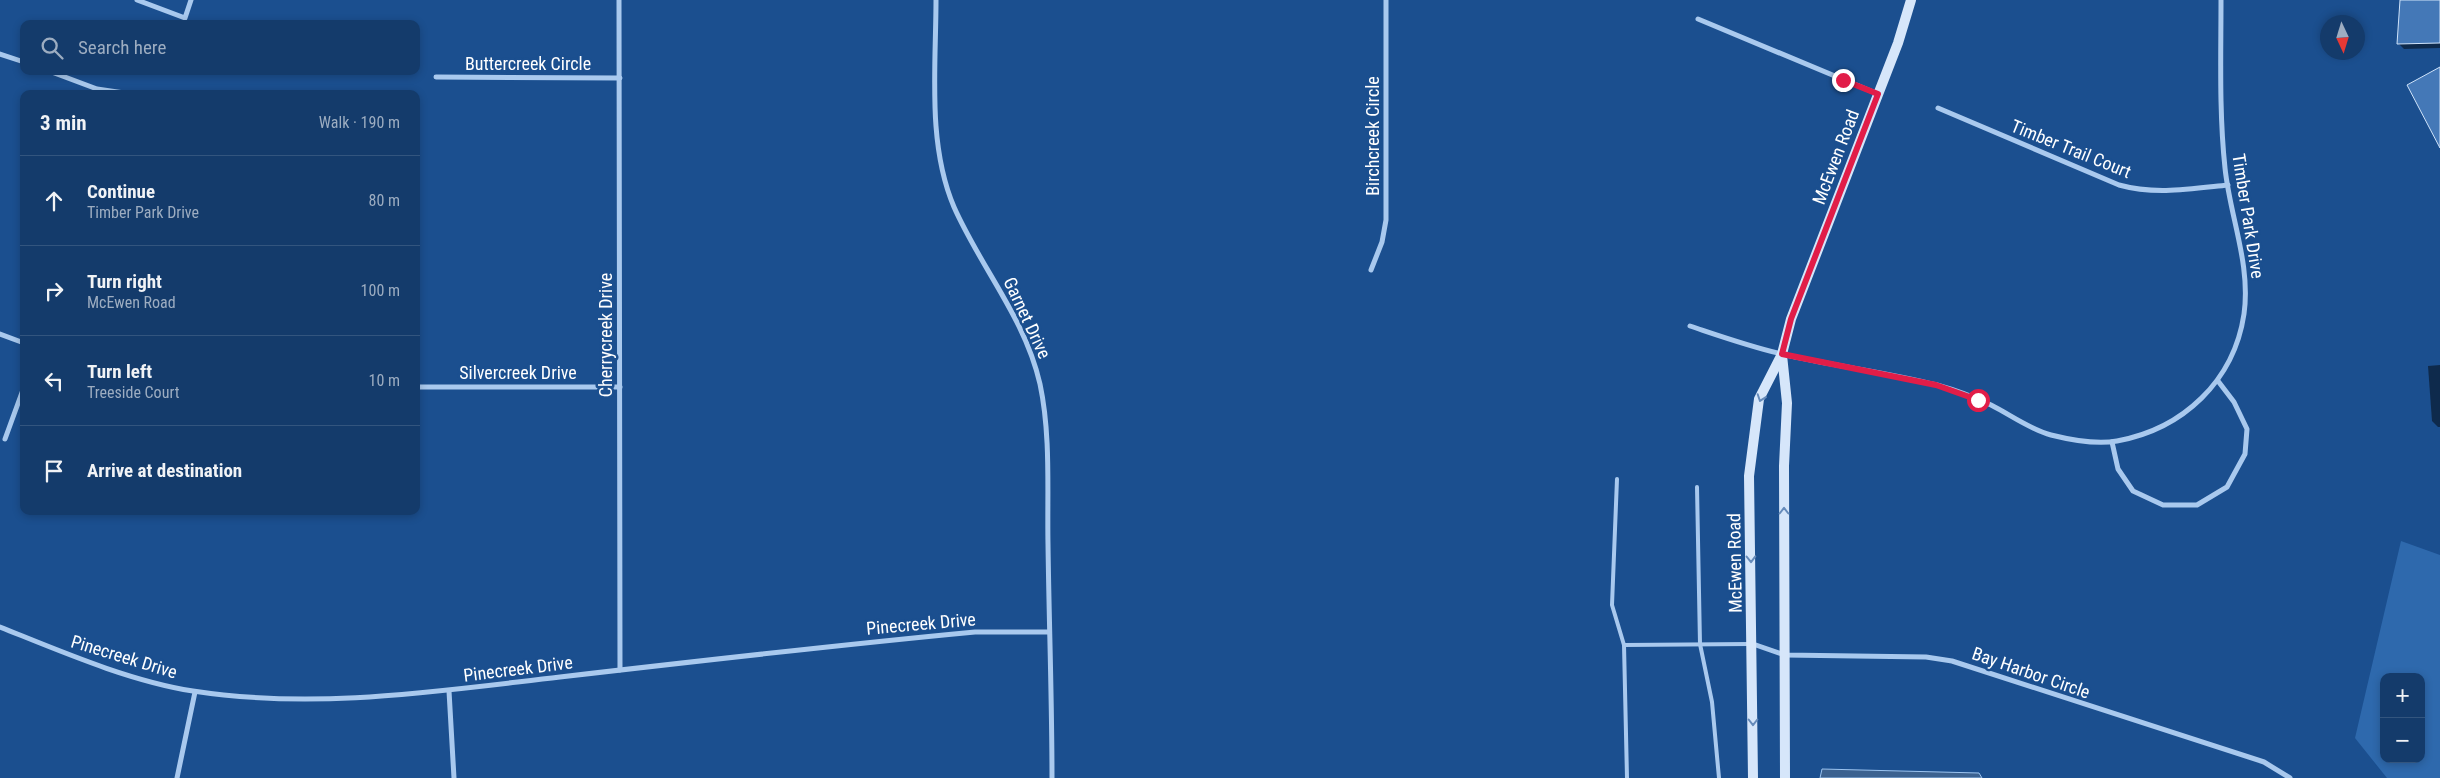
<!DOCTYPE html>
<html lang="en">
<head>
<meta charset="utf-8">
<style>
	body { margin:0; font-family:"Roboto Condensed",sans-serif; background:#1d4271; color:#f1f3f6 }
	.controls { position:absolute; right:15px; bottom:15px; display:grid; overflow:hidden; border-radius:10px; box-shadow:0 2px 8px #0003 }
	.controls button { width:45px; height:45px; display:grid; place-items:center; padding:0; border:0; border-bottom:1px solid #33557e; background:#143b6b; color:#f1f3f6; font:25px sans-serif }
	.compass { position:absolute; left:2320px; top:15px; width:45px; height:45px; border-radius:50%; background:#143b6b; box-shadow:0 2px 8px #0003; rotate:176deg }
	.stop { position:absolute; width:15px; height:15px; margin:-11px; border:4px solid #e11d48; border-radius:50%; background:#fff }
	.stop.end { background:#e11d48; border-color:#fff; box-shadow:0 1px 5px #0008 }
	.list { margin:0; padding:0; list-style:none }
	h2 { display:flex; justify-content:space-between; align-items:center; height:65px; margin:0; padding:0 20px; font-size:21px }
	h2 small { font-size:16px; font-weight:400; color:#9dadc1 }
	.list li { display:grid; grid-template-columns:32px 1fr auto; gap:15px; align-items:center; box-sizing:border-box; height:90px; padding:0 20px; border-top:1px solid #33557e }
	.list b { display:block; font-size:19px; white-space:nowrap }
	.list p { margin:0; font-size:16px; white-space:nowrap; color:#9dadc1 }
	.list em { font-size:16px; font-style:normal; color:#9dadc1 }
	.icon { flex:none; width:28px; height:28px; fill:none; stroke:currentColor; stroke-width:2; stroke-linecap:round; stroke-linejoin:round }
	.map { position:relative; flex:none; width:2440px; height:778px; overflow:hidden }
	.search { position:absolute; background:#143b6b; box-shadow:0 2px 8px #0003; left:20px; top:20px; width:400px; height:55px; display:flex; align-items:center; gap:12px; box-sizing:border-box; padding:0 18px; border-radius:10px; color:#9dadc1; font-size:19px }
	.panel { position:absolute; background:#143b6b; box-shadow:0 2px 8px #0003; left:20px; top:90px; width:400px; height:425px; border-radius:10px }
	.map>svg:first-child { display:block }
	.green { fill:#2e69ad; fill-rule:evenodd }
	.water { fill:#3c6290; stroke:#9cc4f0 }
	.shadow { fill:#0007 }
	.building { fill:#4478b7; stroke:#cfe3fa }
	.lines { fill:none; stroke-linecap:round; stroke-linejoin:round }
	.lane { stroke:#a9c9ee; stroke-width:4 }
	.street { stroke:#a9c9ee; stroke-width:5 }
	.secondary { stroke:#d6e6fa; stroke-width:10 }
	.oneway { stroke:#668bba }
	.route { stroke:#e11d48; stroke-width:6 }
	.labels { text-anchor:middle; stroke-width:5; stroke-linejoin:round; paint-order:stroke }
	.street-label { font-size:18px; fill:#fff; stroke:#1b4f8f }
</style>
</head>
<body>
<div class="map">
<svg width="2440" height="778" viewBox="0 0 2440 778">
	<rect width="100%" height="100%" fill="#1b4f8f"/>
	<path class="green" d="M 2401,541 L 2440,555 L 2440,778 L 2387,778 L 2355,738 ZM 2384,677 L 2421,677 L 2421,759 L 2384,759 Z"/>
	<path class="water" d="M 1822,769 L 1979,773 L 1982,778 L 1820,778 Z"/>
	<g class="shadow">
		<path d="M 2401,0 L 2440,0 L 2440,48 L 2404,49 L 2398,43 Z"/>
		<path d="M 2440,365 L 2440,427 L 2438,427 L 2432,421 L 2428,366 Z"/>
	</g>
	<g class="building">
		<path d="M 2400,0 L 2440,0 L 2440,43 L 2397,44 Z"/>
		<path d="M 2440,67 L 2440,148 L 2407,85 Z"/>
	</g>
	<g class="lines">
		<g class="lane">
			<path d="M 1617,479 L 1612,605 L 1624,645 L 1627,778"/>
			<path d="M 1697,487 L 1700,644 L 1712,702 L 1719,778"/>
			<path d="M 1624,645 L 1750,644"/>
		</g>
		<g class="street">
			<path d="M 137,0 L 185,18 L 191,0"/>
			<path d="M 619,0 L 620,670"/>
			<path d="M 936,0 C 936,67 927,144 954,207 C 981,268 1025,318 1040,384 C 1051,436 1047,491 1048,544 C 1049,622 1052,700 1052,778"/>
			<path d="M 1698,19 L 1878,94"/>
			<path d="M 0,54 L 24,62"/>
			<path d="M 49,71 L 97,89 L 131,94"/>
			<path d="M 436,77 L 620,78"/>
			<path d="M 1938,108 L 2119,185 C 2155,195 2190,189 2228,185"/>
			<path d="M 1371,270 L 1382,242 L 1386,220 L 1386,0"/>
			<path d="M 1690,326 C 1720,336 1751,347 1782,354 C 1833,366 1886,372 1937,385 C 1955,390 1974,397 1991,405 C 2011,415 2029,429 2051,435 C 2071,440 2096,445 2117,441 C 2183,429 2234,381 2244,314 C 2251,264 2230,217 2225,168 C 2219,112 2221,56 2221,0"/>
			<path d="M 0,334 L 24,343"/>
			<path d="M 416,387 L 620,387"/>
			<path d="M 5,439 L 24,387"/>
			<path d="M 2112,442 L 2118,469 L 2133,491 L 2163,505 L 2197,505 L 2227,487 L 2245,454 L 2247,429 L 2234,402 L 2218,381"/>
			<path d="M 0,627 C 60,651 129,681 193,691 C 316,710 438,691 560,677 C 698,661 837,645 975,632 L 1049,632"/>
			<path d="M 1753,644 L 1785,655 L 1926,657 L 1952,661 L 2264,762 L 2290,778"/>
			<path d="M 449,691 L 454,778"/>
			<path d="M 177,778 L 195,692"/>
		</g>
		<g class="secondary">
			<path d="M 1782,355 L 1787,403 L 1784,466 L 1785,778"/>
			<path d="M 1753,778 L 1749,476 L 1759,399 L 1782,354 L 1791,319 L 1898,43 L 1911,0"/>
		</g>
	</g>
	<defs><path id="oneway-chevron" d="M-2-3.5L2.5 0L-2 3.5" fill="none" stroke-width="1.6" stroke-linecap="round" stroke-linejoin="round" transform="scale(1.25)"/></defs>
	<g class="oneway">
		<use href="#oneway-chevron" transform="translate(1761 398) rotate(109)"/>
		<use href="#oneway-chevron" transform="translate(1784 511) rotate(-90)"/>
		<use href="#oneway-chevron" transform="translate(1751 559) rotate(89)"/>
		<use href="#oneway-chevron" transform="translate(1753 722) rotate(90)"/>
	</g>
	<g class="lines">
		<path class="route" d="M 1843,80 L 1878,94 L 1791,319 L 1782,354 L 1936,385 L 1978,400"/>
	</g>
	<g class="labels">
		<g class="street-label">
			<text x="528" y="70">Buttercreek Circle</text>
			<text transform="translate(1373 136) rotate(-90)" y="6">Birchcreek Circle</text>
			<text transform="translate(2071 149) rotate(22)" y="6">Timber Trail Court</text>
			<text transform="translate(1836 157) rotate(-69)" y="6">McEwen Road</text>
			<text transform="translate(2248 216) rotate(81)" y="6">Timber Park Drive</text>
			<text transform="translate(1027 318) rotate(65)" y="6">Garnet Drive</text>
			<text transform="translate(606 335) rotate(-90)" y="6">Cherrycreek Drive</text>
			<text x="518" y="379">Silvercreek Drive</text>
			<text transform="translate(1735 563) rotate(-91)" y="6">McEwen Road</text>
			<text transform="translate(921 624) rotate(-5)" y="6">Pinecreek Drive</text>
			<text transform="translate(124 657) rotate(17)" y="6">Pinecreek Drive</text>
			<text transform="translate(518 669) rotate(-7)" y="6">Pinecreek Drive</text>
			<text transform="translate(2031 673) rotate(19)" y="6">Bay Harbor Circle</text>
		</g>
	</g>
</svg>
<div class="controls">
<button>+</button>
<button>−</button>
</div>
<svg class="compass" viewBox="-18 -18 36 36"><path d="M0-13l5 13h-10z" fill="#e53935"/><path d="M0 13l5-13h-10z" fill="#9dadc1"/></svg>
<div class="stop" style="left:1978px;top:400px"></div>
<div class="stop end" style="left:1843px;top:80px"></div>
<div class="search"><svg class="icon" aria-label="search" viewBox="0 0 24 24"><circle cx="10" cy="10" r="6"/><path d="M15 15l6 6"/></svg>Search here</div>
<section class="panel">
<h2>3 min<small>Walk · 190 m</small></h2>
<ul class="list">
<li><svg class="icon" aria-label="ahead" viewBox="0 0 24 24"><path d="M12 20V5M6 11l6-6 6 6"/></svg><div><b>Continue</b><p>Timber Park Drive</p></div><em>80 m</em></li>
<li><svg class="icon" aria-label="right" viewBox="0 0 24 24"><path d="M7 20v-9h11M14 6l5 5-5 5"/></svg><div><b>Turn right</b><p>McEwen Road</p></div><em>100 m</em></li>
<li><svg class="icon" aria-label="left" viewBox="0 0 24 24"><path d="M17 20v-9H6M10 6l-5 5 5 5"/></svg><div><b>Turn left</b><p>Treeside Court</p></div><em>10 m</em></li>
<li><svg class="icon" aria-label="arrive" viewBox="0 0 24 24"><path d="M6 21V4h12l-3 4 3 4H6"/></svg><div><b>Arrive at destination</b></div></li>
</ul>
</section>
</div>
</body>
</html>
